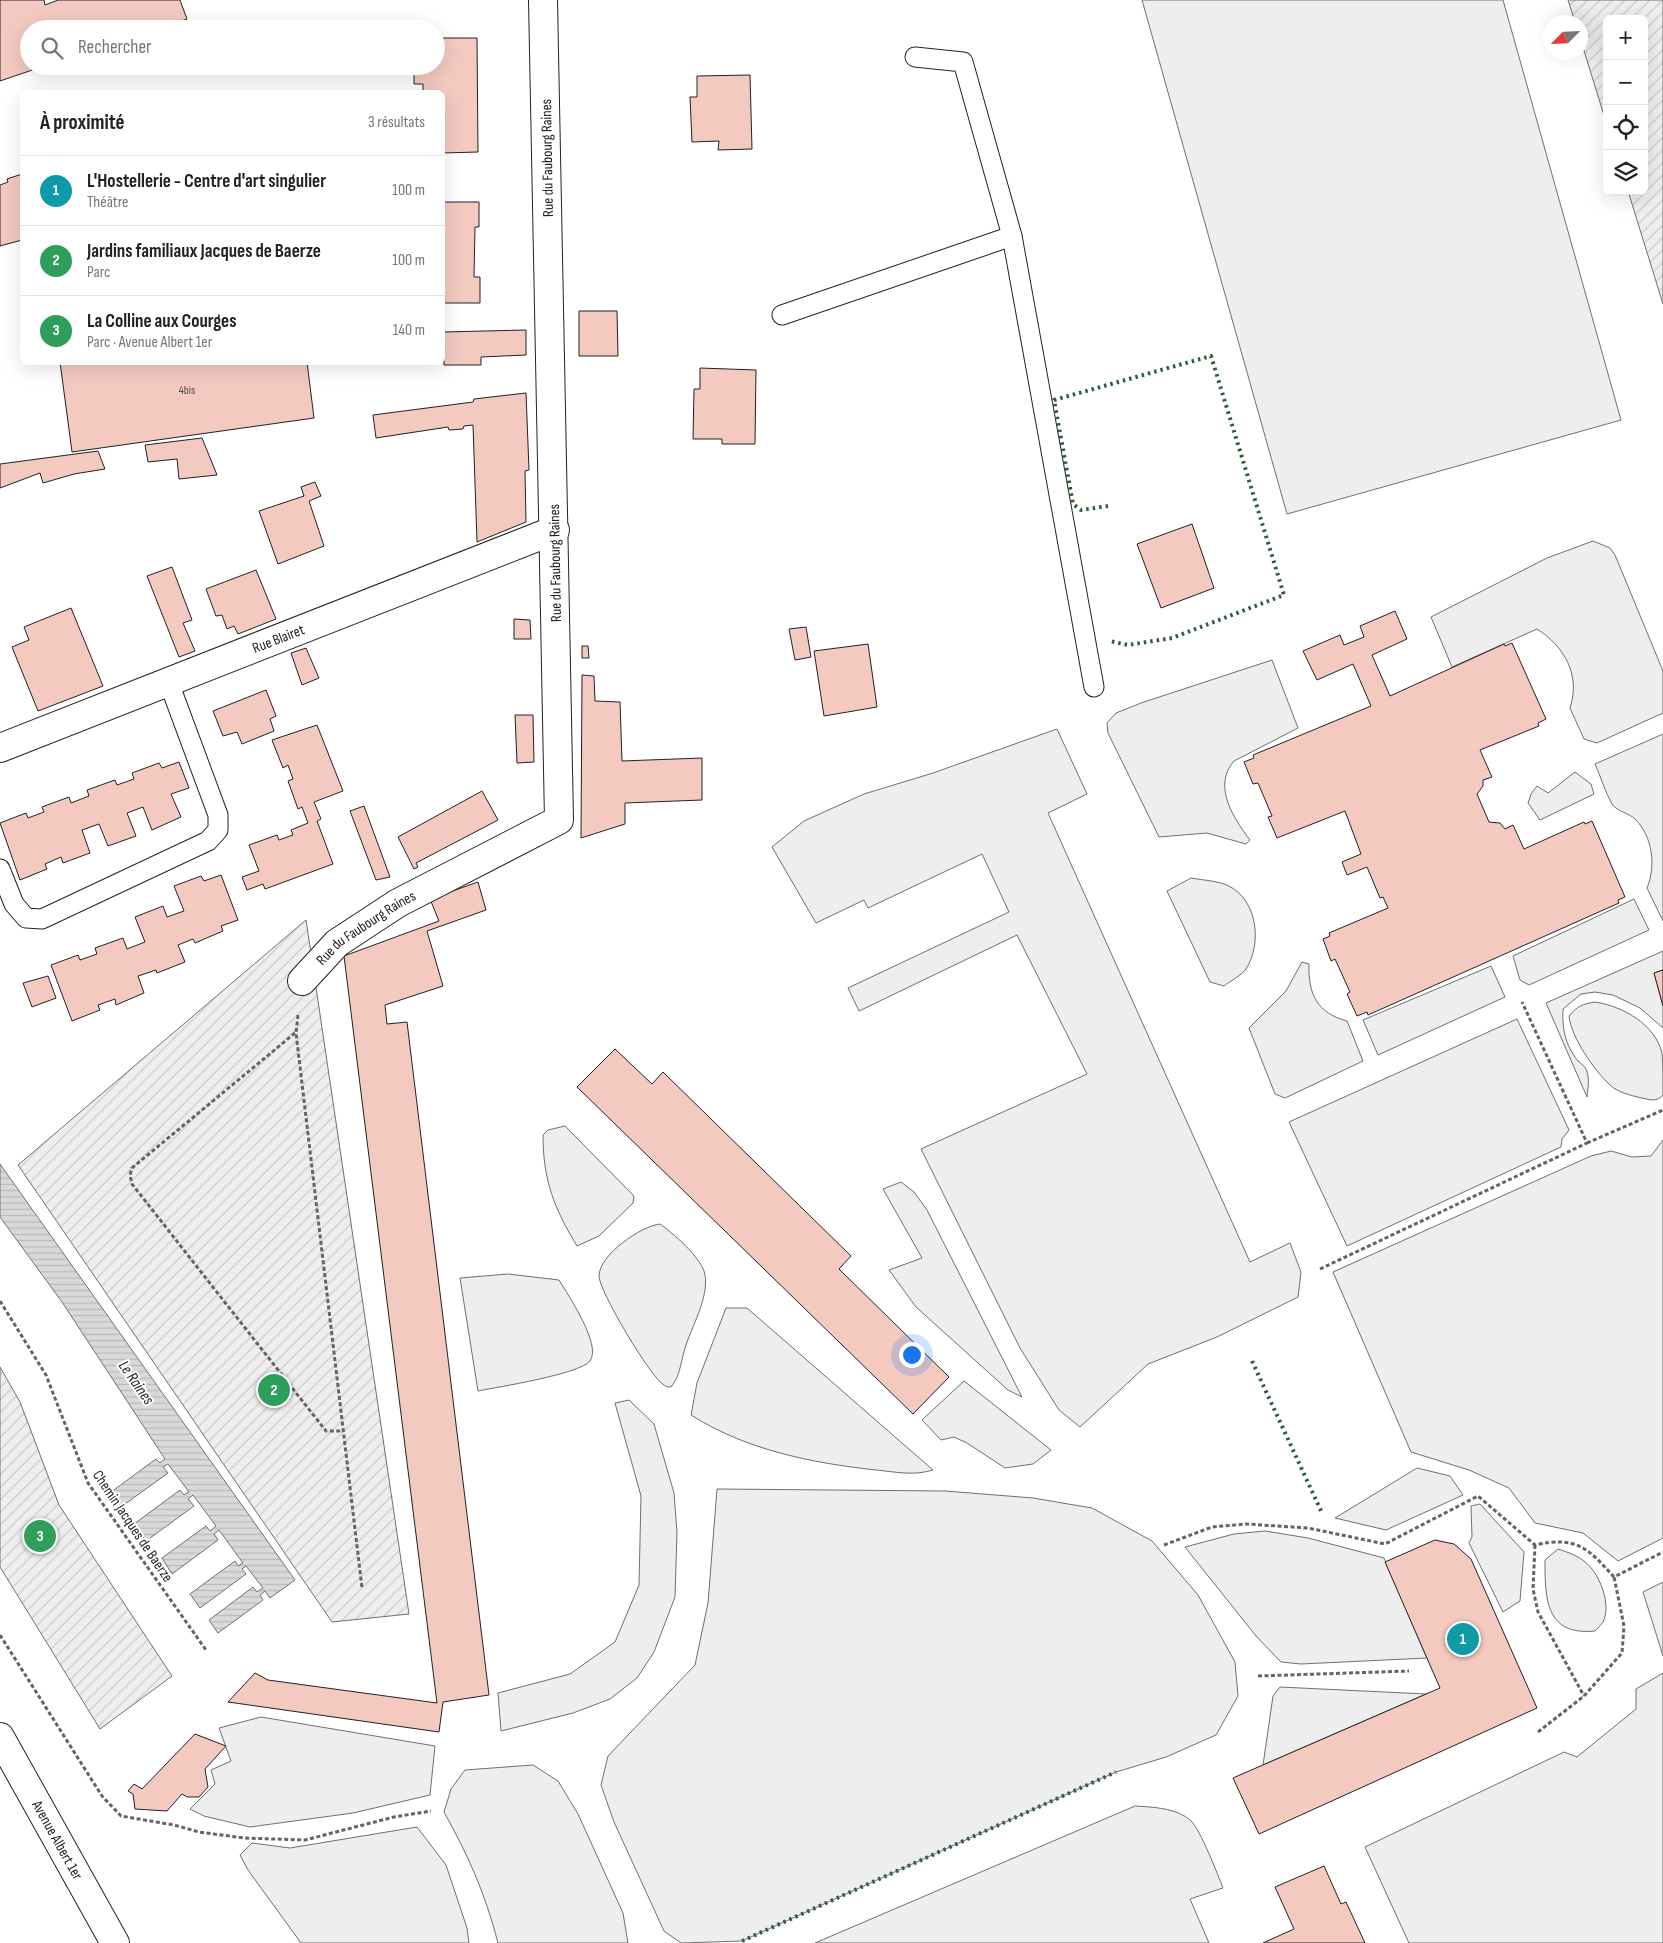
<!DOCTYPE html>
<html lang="fr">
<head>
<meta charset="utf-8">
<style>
	body { margin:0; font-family:"Sofia Sans Condensed",sans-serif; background:#f2f2f2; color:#222 }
	.controls { position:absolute; right:15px; top:15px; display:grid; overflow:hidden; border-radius:8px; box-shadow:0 5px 20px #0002 }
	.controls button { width:45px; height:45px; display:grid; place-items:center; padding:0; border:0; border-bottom:1px solid #e0e0e0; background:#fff; color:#222; font:25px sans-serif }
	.compass { position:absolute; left:1543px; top:15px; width:45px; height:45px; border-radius:50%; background:#fff; box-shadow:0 5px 20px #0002; rotate:246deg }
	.you { position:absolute; left:911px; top:1354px; width:18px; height:18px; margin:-12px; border:4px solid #fff; border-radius:50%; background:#1a73e8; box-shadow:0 0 0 8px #1a73e833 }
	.badge { display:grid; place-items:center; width:32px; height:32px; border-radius:50%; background:#c62828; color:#fff; font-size:16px; font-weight:700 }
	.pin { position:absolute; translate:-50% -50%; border:2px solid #fff; box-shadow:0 1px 5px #0006 }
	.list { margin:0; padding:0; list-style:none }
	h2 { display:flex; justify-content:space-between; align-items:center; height:65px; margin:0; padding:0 20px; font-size:21px }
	h2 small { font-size:16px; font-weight:400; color:#767676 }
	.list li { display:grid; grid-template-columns:32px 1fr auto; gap:15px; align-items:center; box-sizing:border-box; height:70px; padding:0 20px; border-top:1px solid #e0e0e0 }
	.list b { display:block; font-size:19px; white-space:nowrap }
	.list p { margin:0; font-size:16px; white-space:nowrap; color:#767676 }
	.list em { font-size:16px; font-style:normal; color:#767676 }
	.icon { flex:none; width:28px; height:28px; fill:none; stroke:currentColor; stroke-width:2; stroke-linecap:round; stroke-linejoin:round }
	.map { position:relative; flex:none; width:1663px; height:1943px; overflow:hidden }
	.search { position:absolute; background:#fff; box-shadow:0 5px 20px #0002; left:20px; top:20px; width:425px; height:55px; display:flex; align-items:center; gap:12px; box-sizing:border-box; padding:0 18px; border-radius:28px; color:#767676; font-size:19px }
	.panel { position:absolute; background:#fff; box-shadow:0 5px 20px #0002; left:20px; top:90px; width:425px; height:275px; border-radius:8px }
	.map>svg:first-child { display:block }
	.grass { fill:#eee; stroke:#6f6f6f }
	.garden { fill:url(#garden-furrows); stroke:#6f6f6f }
	.water { fill:url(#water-rules); stroke:#6f6f6f }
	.building { fill:#f3c9c0; stroke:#222 }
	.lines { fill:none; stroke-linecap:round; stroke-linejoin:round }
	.lane-casing { stroke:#222; stroke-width:21 }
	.street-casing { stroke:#222; stroke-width:30 }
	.secondary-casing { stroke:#222; stroke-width:30 }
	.path { stroke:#646464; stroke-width:3; stroke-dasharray:4 2.5; stroke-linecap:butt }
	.lane { stroke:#fff; stroke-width:19 }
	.street { stroke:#fff; stroke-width:28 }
	.secondary { stroke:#fff; stroke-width:28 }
	.hedge { stroke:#2f5e38; stroke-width:4; stroke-dasharray:2.5 4; stroke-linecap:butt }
	.labels { text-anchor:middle; stroke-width:4; stroke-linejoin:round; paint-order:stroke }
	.number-label { font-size:12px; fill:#564c4a }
	.street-label { font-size:15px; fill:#222; stroke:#fff }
	.water-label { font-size:16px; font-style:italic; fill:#222; stroke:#fff }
</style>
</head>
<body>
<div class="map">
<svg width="1663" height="1943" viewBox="0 0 1663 1943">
	<defs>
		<pattern id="garden-furrows" width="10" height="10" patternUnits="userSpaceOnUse" patternTransform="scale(1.25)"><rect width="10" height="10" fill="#eee"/><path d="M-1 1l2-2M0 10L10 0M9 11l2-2" fill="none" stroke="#ccc"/></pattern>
		<pattern id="water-rules" width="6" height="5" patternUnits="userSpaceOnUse" patternTransform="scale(1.25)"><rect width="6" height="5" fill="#d9d9d9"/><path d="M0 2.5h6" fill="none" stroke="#bababa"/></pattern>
	</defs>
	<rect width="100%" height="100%" fill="#fff"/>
	<g class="grass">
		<path d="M 1142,0 L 1503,0 L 1621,420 L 1287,514 Z"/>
		<path d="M 1593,541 L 1610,548 L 1615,555 L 1663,671 L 1663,713 L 1597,743 L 1584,739 L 1570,708 C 1581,675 1564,646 1537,629 L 1452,667 L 1431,617 L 1547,558 Z"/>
		<path d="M 1272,660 L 1298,728 L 1234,761 C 1212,786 1234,819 1250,840 L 1246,844 L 1207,833 L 1159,837 L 1108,733 L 1107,723 L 1116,713 L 1141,703 Z"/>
		<path d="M 1057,729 L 1087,794 L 1048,813 L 1250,1262 L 1290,1243 L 1301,1272 L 1298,1297 L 1217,1337 L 1148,1364 L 1080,1427 L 1059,1410 L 1020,1348 L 921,1149 L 1087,1074 L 1017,935 L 859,1011 L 848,988 L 1009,912 L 982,854 L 868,908 L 864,900 L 816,923 L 772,847 L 804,821 L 864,794 L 933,773 Z"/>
		<path d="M 1663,734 L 1663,921 L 1647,888 C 1656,866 1653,837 1635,819 C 1629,813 1616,811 1612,804 C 1605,792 1601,777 1595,764 Z"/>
		<path d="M 1575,772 L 1591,784 L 1594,794 L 1540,820 L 1528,803 L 1531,794 L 1537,786 L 1548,793 Z"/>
		<path d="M 1191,878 C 1202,880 1219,881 1229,886 C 1258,901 1262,944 1246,969 C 1241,976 1230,981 1224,986 L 1210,982 L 1167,891 Z"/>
		<path d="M 1634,899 L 1649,930 L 1529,985 L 1520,980 L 1513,956 Z"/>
		<path d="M 1663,951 L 1663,970 L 1654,973 L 1663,1006 L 1663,1028 L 1640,1008 L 1613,995 L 1595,992 L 1581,994 L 1563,1009 C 1562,1028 1565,1045 1578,1061 C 1581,1064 1584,1065 1586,1069 C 1590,1078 1588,1087 1587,1097 L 1546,1003 Z"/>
		<path d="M 1302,962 L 1309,964 C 1308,994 1317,1013 1347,1021 L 1363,1061 L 1285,1098 L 1275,1094 L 1249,1028 L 1286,991 Z"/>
		<path d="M 1491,966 L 1505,997 L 1378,1055 L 1363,1020 Z"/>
		<path d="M 1595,1002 C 1622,1006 1655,1024 1662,1053 C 1663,1065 1663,1082 1663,1095 C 1657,1102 1650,1100 1642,1098 C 1632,1096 1617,1092 1610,1085 C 1594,1070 1571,1037 1569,1016 C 1577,1006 1583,1004 1595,1002 Z"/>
		<path d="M 1517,1019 L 1569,1130 L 1562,1139 L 1561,1147 L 1347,1246 L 1289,1122 Z"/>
		<path d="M 565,1126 L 634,1196 L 633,1203 L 599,1236 L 577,1246 C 554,1208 543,1180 543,1135 L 548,1130 Z"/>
		<path d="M 1663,1140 L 1663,1538 L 1618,1561 L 1583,1533 L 1535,1523 L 1509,1488 L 1469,1470 L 1411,1452 L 1333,1272 L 1591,1156 L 1611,1151 L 1632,1157 L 1651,1156 Z"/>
		<path d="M 901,1182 L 914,1192 L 927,1210 L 1022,1397 L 1008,1390 L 916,1307 L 889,1270 L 922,1258 L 883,1189 Z"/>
		<path d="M 660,1224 C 674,1234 698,1255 704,1271 C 711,1293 693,1324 686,1345 C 681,1359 681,1375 671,1387 C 669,1387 666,1387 664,1385 C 651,1378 599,1291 599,1276 C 599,1255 641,1226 660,1224 Z"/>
		<path d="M 508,1274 L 559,1280 C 568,1295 602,1345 590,1361 C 580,1374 498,1387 478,1391 L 460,1278 Z"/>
		<path d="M 726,1308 L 747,1308 L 933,1470 C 914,1476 896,1472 876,1470 C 812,1463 746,1450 691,1415 L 697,1383 Z"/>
		<path d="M 964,1381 L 1051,1450 L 1033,1464 L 1005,1468 L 967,1443 L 954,1437 L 941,1440 L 922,1420 Z"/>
		<path d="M 629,1400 L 654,1424 L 674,1493 L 677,1532 L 675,1597 L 654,1652 L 637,1678 L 610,1699 L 573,1713 L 501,1731 L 498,1693 L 570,1674 L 615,1642 L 639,1585 L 641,1496 L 615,1403 Z"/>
		<path d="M 1417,1468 L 1450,1476 L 1463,1495 L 1386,1530 L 1335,1518 Z"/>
		<path d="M 717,1489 L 945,1491 L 1033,1498 L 1092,1508 L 1152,1541 L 1198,1595 L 1235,1662 L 1238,1696 L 1216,1735 L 1166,1757 L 1116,1772 L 742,1941 L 681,1943 L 664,1931 L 614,1822 L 601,1785 L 608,1756 L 695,1665 L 708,1603 Z"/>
		<path d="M 1480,1504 L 1524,1552 L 1520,1601 L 1503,1612 L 1469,1543 L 1472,1537 L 1471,1506 Z"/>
		<path d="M 1265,1531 L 1308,1538 L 1384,1558 L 1427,1658 L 1301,1664 L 1281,1662 L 1256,1636 L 1185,1547 L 1234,1534 Z"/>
		<path d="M 1558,1549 C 1567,1552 1576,1555 1584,1561 C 1599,1572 1612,1604 1603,1622 C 1601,1625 1597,1629 1595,1631 C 1545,1636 1545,1598 1545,1560 Z"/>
		<path d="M 1663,1582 L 1663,1656 L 1643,1592 Z"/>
		<path d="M 1663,1673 L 1663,1943 L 1409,1943 L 1365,1847 L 1564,1752 L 1577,1757 L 1636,1709 L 1636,1689 Z"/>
		<path d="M 1280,1687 L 1426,1694 L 1263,1765 L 1273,1696 Z"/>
		<path d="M 261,1717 L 435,1746 L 430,1795 L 353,1813 L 250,1827 L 204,1816 L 190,1809 L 215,1784 L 211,1770 L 231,1761 L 219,1728 Z"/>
		<path d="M 533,1765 L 558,1781 L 578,1814 L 623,1913 L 628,1943 L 498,1943 C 485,1893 469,1857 444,1812 L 451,1789 L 465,1770 Z"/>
		<path d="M 1135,1806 C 1152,1807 1178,1808 1191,1821 C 1200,1829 1218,1875 1223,1888 L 1190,1899 L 1209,1943 L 815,1943 Z"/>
		<path d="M 417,1827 L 446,1865 L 467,1928 L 469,1943 L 301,1943 L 248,1870 L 240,1855 L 252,1843 L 290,1848 Z"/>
	</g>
	<g class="garden">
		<path d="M 1568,0 L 1663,0 L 1663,304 L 1628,191 L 1644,191 L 1644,19 L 1607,19 L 1607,125 L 1581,41 L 1580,22 L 1575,22 Z"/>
		<path d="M 306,920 L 409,1614 L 332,1622 L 18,1165 Z"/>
		<path d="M 0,1367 L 20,1402 L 59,1505 L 172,1676 L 100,1729 L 0,1567 Z"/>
	</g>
	<path class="water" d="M 0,1164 L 295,1580 L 270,1598 L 265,1591 L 260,1595 L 263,1600 L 218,1633 L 209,1620 L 253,1587 L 257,1592 L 263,1588 L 246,1566 L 242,1569 L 246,1574 L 200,1608 L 190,1594 L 235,1561 L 238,1566 L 243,1563 L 219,1530 L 214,1534 L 218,1540 L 172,1574 L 162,1558 L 206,1526 L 210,1531 L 216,1526 L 193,1495 L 188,1499 L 194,1506 L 146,1541 L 134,1524 L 180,1490 L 184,1495 L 189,1492 L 168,1464 L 163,1467 L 168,1473 L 121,1507 L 111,1492 L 156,1459 L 160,1463 L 165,1459 L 62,1302 L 0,1217 Z"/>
	<g class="building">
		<path d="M 0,0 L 44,0 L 45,5 L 58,0 L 180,0 L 187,19 L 159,29 L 89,29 L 87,26 L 81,29 L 29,29 L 29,66 L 44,66 L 0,81 Z"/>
		<path d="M 436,38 L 477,38 L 478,152 L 442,153 L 442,92 L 423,92 L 423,84 L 414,84 L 414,66 L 436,66 Z"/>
		<path d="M 750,75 L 752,149 L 718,150 L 719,141 L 692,142 L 690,97 L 697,97 L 697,76 Z"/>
		<path d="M 22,174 L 22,240 L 0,246 L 0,185 L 8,182 L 7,179 Z"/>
		<path d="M 442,202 L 479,202 L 479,227 L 475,227 L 474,277 L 480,277 L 480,303 L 442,303 Z"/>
		<path d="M 579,311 L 617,311 L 618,356 L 579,356 Z"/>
		<path d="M 526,330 L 526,355 L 481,357 L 481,365 L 444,365 L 443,332 Z"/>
		<path d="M 60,362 L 307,362 L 314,418 L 72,452 Z"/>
		<path d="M 700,368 L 756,370 L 755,444 L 722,444 L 722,439 L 693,439 L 694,389 L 700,389 Z"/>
		<path d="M 526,393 L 529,470 L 525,471 L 526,522 L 477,542 L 473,425 L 464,426 L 463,429 L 449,430 L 448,427 L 376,438 L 373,415 L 473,402 L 474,399 Z"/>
		<path d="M 202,438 L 217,475 L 179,479 L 177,459 L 148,462 L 145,445 Z"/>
		<path d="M 98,451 L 105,469 L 74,474 L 43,483 L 40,473 L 0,488 L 0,464 Z"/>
		<path d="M 315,482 L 321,496 L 309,501 L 324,546 L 278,564 L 259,511 L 304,496 L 301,487 Z"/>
		<path d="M 1192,524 L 1214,588 L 1161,608 L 1137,544 Z"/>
		<path d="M 172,567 L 192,620 L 183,623 L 195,651 L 179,657 L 147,576 Z"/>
		<path d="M 256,570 L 276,619 L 238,634 L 234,626 L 227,629 L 222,615 L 216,616 L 206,589 Z"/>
		<path d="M 71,608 L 103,686 L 38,711 L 12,647 L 29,640 L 24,627 Z"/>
		<path d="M 1395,611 L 1407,639 L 1372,655 L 1390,696 L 1504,644 L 1505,646 L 1512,643 L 1546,719 L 1538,723 L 1539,726 L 1480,750 L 1492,777 L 1483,780 L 1483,786 L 1477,794 L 1489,822 L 1500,823 L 1505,829 L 1513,825 L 1524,849 L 1584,822 L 1585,824 L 1592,821 L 1625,897 L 1618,900 L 1619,903 L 1368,1015 L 1367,1012 L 1357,1016 L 1347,994 L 1350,992 L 1335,959 L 1331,961 L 1323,939 L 1330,936 L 1329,933 L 1388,908 L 1383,897 L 1380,898 L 1367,867 L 1347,875 L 1342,862 L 1361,854 L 1345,811 L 1277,838 L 1268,817 L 1272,816 L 1258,783 L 1253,784 L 1244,762 L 1254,758 L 1253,755 L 1371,706 L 1353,664 L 1317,680 L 1303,651 L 1340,635 L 1344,645 L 1364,637 L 1360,626 Z"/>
		<path d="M 514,619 L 530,620 L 531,639 L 514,639 Z"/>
		<path d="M 806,627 L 811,657 L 795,660 L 789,629 Z"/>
		<path d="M 868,644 L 877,707 L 824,716 L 814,651 Z"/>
		<path d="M 582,646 L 588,646 L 589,658 L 582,658 Z"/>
		<path d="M 306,648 L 319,678 L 302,685 L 291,653 Z"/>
		<path d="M 582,675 L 594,676 L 595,701 L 620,702 L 622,761 L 702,758 L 702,800 L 625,803 L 625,824 L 581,838 Z"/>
		<path d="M 266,690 L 276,716 L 270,719 L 274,731 L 242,744 L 237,732 L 223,736 L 213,711 Z"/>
		<path d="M 515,715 L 533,715 L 534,762 L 517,763 Z"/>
		<path d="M 317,725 L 343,791 L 314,802 L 321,819 L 317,821 L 333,864 L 265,889 L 263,884 L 247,890 L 242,877 L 259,871 L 249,845 L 277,835 L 279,840 L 293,835 L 291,830 L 308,823 L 302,807 L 298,809 L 288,781 L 293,779 L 288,765 L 283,768 L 272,740 Z"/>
		<path d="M 179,762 L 189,788 L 171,794 L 181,817 L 152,830 L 143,807 L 127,813 L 136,836 L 108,846 L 99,824 L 82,830 L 90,853 L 63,863 L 61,857 L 45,864 L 47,869 L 20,880 L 0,823 L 26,813 L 28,818 L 44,812 L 42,807 L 69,797 L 71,803 L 89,796 L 87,790 L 115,780 L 117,785 L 134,779 L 132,773 L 159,763 L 162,768 Z"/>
		<path d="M 482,791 L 498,820 L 416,863 L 418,867 L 414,869 L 398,837 Z"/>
		<path d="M 364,806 L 390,877 L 376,880 L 350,811 Z"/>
		<path d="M 221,875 L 238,920 L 221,926 L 223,931 L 195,943 L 193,939 L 178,945 L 185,962 L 157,973 L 156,970 L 138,976 L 144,993 L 116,1005 L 115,999 L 98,1005 L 100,1010 L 72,1021 L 51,965 L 78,955 L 80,960 L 97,954 L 95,948 L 123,938 L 127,949 L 145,942 L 135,917 L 163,906 L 167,917 L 184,911 L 174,886 L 201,876 L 204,881 Z"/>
		<path d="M 478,882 L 486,910 L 427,931 L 443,986 L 385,1005 L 387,1024 L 407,1022 L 489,1695 L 443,1702 L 439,1732 L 228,1702 L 255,1673 L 268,1680 L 437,1703 L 344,956 L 439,921 L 430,899 Z"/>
		<path d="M 1663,970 L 1663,1006 L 1654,973 Z"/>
		<path d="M 48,976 L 56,998 L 32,1007 L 23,983 Z"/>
		<path d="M 615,1049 L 652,1084 L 663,1072 L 851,1256 L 839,1269 L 949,1377 L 913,1414 L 577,1087 Z"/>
		<path d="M 1435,1540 L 1454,1544 L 1471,1559 L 1537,1708 L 1259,1834 L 1233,1778 L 1440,1688 L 1385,1562 Z"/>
		<path d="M 195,1734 L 226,1746 L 205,1769 L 208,1787 L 199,1797 L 187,1797 L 182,1794 L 167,1811 L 135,1809 L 133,1794 L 128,1791 L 134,1784 L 142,1789 Z"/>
		<path d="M 1324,1866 L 1341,1904 L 1346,1902 L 1365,1943 L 1263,1943 L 1294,1929 L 1275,1887 Z"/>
	</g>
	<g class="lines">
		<g class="lane-casing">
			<g id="lane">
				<path d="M 915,57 L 963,62 L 1012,236 L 1094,687"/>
				<path d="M 782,315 L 1012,236"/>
				<path d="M 0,869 L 14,904 L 26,918 L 42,919 L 208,841 L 218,830 L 218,815 L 169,683"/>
			</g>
		</g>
		<g class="street-casing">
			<g id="street">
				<path id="s1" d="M 0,748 L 555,530"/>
				<path id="s2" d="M 302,981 L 337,943 L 398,903 L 559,820 L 543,0"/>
			</g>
		</g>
		<g class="secondary-casing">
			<g id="secondary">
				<path id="s3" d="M 0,1737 L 115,1943"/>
			</g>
		</g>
		<g class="path">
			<path d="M 298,1015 L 296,1033 L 362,1588"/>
			<path d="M 295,1033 L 132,1168 L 130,1175 L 132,1184 L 326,1431 L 342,1431"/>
			<path d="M 1587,1143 L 1663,1110"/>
			<path d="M 1320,1269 L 1587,1143 L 1522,1002"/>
			<path d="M 0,1301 L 46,1375 L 88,1483 L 206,1650"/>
			<path d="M 1164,1545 L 1212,1527 L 1246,1524 L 1308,1528 L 1385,1544 L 1478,1496 L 1535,1545 C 1576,1536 1587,1547 1614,1577 L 1663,1552"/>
			<path d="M 1535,1545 L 1533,1589 L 1538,1612 L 1584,1696"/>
			<path d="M 0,1635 L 102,1796 L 121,1816 L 174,1825 L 199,1832 L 244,1838 L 305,1840 L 394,1817 L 431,1811"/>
			<path d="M 1258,1676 L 1409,1671"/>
			<path d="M 1538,1732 L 1584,1696 L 1622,1653 L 1624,1626 L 1614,1577"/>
		</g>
		<use href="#lane" class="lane"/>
		<use href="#street" class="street"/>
		<use href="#secondary" class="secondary"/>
		<g class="hedge">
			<path d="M 1108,506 L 1081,510 L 1073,504 L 1054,400 L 1211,356 L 1284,595 L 1172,638 L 1128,645 L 1110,641"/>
			<path d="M 1252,1361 L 1322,1513"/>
			<path d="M 742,1941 L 1116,1772"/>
		</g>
	</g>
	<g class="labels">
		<g class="number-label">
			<text x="187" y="394">4bis</text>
		</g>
		<g class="street-label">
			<text transform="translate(547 158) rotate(-91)" y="5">Rue du Faubourg Raines</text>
			<text transform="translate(555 563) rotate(-91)" y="5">Rue du Faubourg Raines</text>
			<text dy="5" stroke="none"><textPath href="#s1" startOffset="299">Rue Blairet</textPath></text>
			<text dy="5" stroke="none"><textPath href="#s2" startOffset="84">Rue du Faubourg Raines</textPath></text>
			<text transform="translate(133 1526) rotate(56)" y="5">Chemin Jacques de Baerze</text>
			<text dy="5" stroke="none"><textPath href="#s3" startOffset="118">Avenue Albert 1er</textPath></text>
		</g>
		<g class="water-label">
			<text transform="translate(137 1382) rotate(55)" y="6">Le Raines</text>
		</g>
	</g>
</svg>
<div class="controls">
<button>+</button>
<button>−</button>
<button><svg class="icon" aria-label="locate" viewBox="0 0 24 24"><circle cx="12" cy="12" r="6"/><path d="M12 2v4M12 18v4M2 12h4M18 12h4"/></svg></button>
<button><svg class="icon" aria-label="layers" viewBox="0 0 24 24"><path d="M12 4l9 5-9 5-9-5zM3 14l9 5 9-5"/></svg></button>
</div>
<svg class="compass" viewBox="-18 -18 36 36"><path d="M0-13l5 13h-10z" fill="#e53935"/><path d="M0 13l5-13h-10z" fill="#767676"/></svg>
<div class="you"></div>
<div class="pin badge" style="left:1463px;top:1639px;background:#0f9aa8">1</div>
<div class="pin badge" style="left:274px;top:1390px;background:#2e9e5b">2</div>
<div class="pin badge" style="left:40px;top:1536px;background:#2e9e5b">3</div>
<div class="search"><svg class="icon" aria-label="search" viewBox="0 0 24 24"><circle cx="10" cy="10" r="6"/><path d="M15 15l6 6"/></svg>Rechercher</div>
<section class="panel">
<h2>À proximité<small>3 résultats</small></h2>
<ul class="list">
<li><span class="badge" style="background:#0f9aa8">1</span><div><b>L'Hostellerie - Centre d'art singulier</b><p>Théâtre</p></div><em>100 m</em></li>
<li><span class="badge" style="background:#2e9e5b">2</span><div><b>Jardins familiaux Jacques de Baerze</b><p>Parc</p></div><em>100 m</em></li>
<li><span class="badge" style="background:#2e9e5b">3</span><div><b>La Colline aux Courges</b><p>Parc · Avenue Albert 1er</p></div><em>140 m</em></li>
</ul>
</section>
</div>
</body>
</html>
